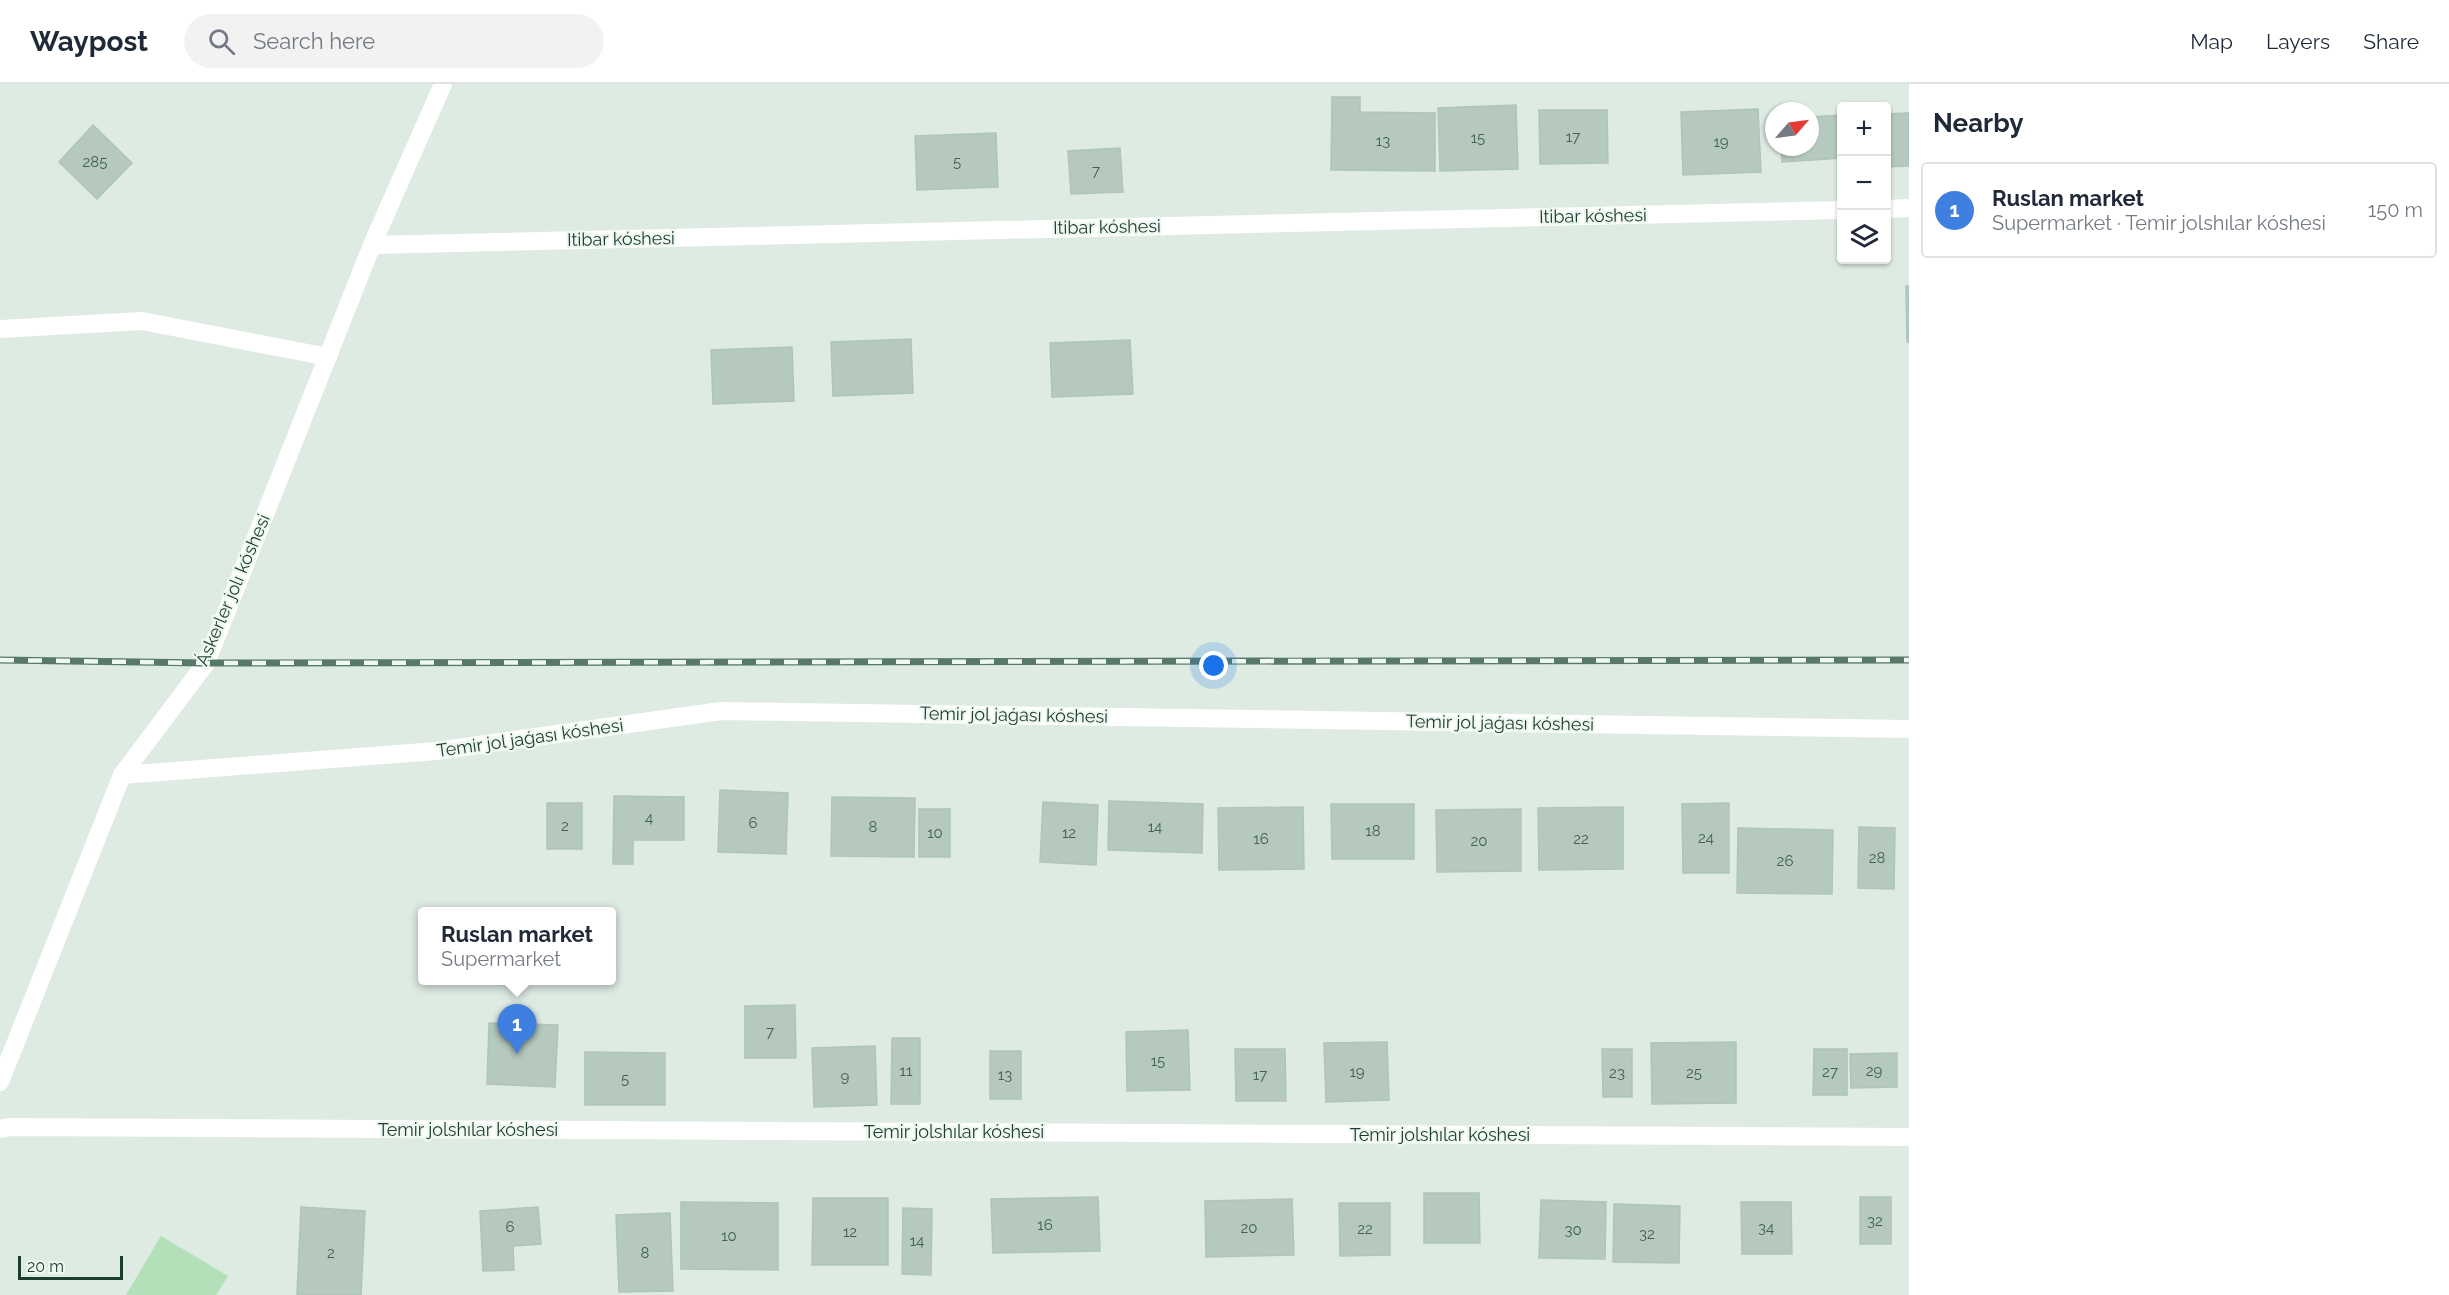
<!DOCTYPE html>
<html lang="en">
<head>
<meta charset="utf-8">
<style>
	body { margin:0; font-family:Raleway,sans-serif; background:#f2f2f3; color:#1f2937 }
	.controls { position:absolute; right:18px; top:18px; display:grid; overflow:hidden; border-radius:6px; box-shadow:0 2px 4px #0004 }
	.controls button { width:54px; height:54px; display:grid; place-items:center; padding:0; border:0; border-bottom:2px solid #e0e1e3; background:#fff; color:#1f2937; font:30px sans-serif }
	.compass { position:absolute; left:1765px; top:18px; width:54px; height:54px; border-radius:50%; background:#fff; box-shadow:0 2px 4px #0004; rotate:62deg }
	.scale { position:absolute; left:18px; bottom:15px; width:105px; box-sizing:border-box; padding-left:6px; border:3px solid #1d3c30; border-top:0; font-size:16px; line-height:21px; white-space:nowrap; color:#1d3c30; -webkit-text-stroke:4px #eef8f1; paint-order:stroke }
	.you { position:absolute; left:1214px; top:582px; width:21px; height:21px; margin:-15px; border:4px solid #fff; border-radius:50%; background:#1a73e8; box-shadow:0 0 0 9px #1a73e833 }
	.badge { display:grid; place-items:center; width:39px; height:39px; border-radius:50%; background:#2563eb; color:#fff; font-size:20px; font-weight:700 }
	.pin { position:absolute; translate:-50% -50px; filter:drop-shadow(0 2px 3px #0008) }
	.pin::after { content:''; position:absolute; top:32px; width:21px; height:18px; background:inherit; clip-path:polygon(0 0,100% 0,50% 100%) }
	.popup { position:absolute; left:418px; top:823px; width:198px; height:78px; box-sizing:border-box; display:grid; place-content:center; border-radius:6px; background:#fff; filter:drop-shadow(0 2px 4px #0005); font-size:20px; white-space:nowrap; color:#747a83 }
	.popup b { font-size:22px; color:#1f2937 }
	.popup::after { content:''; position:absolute; left:50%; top:100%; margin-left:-12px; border:12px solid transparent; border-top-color:#fff }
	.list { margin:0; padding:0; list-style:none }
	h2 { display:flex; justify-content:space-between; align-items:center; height:78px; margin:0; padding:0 24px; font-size:26px }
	h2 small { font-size:20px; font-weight:400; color:#747a83 }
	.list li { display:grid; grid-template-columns:39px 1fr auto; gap:18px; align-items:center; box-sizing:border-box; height:96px; margin:0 12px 12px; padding:0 12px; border:2px solid #e0e1e3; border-radius:6px }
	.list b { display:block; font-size:22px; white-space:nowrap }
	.list p { margin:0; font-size:20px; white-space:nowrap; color:#747a83 }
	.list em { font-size:20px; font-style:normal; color:#747a83 }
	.icon { flex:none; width:33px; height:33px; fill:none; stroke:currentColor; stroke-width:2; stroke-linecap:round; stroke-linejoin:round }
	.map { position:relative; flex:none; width:1909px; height:1211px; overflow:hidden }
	header { display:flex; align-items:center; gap:36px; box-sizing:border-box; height:84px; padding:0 30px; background:#fff; border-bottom:2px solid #e0e1e3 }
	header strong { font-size:28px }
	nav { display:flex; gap:33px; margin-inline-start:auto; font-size:21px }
	.search { width:420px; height:54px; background:#f2f2f3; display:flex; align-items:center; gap:15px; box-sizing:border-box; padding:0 21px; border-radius:33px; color:#747a83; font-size:22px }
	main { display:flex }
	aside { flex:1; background:#fff }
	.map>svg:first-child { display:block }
	.green { fill:#b3dfb9 }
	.building { fill:#b5c9be; stroke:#afc5b9; stroke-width:1.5 }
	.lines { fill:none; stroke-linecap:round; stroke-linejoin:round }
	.minor { stroke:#fff; stroke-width:18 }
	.rail-casing { stroke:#57786b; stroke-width:7 }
	.rail { stroke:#eef8f1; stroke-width:4.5; stroke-dasharray:14; stroke-linecap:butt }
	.labels { text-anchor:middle; stroke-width:4.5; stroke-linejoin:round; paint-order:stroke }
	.number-label { font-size:15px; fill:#435f54 }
	.street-label { font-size:18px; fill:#1d3c30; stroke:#eef8f1 }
</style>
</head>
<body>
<header>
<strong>Waypost</strong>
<div class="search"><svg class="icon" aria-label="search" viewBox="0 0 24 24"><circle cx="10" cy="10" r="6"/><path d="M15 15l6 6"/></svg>Search here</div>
<nav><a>Map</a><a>Layers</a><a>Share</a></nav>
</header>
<main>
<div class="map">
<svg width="1909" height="1211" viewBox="0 0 1909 1211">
	<rect width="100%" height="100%" fill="#ddebe3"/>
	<path class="green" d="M 161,1152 L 228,1192 L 216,1211 L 126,1211 Z"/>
	<g class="building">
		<path d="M 1332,13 L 1360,13 L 1360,28 L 1435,29 L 1435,87 L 1331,86 Z"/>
		<path d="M 1516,21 L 1518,85 L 1440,87 L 1438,24 Z"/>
		<path d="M 1758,25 L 1761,88 L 1683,91 L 1681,28 Z"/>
		<path d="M 1539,26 L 1607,26 L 1608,79 L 1540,80 Z"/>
		<path d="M 1909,29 L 1909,82 L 1886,83 L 1886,30 Z"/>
		<path d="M 1842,31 L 1842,74 L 1782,78 L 1781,63 L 1810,63 L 1810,33 Z"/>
		<path d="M 93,41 L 132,79 L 97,115 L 59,78 Z"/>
		<path d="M 996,49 L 998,103 L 917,106 L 915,52 Z"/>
		<path d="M 1120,64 L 1123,108 L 1071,110 L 1068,67 Z"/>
		<path d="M 1906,202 L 1909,202 L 1909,258 L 1907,258 Z"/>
		<path d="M 911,255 L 913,309 L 833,312 L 831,258 Z"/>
		<path d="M 1130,256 L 1133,310 L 1052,313 L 1050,259 Z"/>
		<path d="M 792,263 L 794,317 L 713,320 L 711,266 Z"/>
		<path d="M 720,706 L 788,709 L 786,770 L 718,768 Z"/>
		<path d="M 614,712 L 684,713 L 684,756 L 633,756 L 633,780 L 613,780 Z"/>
		<path d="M 832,713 L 915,714 L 914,773 L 831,772 Z"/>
		<path d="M 1109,717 L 1203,720 L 1202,769 L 1108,766 Z"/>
		<path d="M 1043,718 L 1098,721 L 1096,781 L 1040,778 Z"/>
		<rect x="547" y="719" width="35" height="46"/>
		<path d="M 1729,719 L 1729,789 L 1683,789 L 1682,720 Z"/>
		<path d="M 1331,720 L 1414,720 L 1414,775 L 1332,775 Z"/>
		<path d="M 1303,723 L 1304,785 L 1219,786 L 1218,724 Z"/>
		<path d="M 1623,723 L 1623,785 L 1539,786 L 1538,724 Z"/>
		<rect x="919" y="725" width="31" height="48"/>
		<path d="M 1521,725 L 1521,787 L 1437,788 L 1436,726 Z"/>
		<path d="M 1859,743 L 1895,744 L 1894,805 L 1858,804 Z"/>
		<path d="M 1738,744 L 1833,746 L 1832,810 L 1737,809 Z"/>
		<path d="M 795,921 L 796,974 L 745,974 L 745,922 Z"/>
		<path d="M 489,939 L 558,941 L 555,1003 L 487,1000 Z"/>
		<path d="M 1188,946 L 1190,1006 L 1127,1007 L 1126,948 Z"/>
		<path d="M 892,954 L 920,954 L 920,1020 L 891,1020 Z"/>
		<path d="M 1387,958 L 1389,1016 L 1326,1018 L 1324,959 Z"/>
		<path d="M 1736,958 L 1736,1019 L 1652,1020 L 1651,959 Z"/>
		<path d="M 875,962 L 877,1021 L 814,1023 L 812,964 Z"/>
		<path d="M 1235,965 L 1285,965 L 1286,1017 L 1236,1017 Z"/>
		<path d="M 1602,965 L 1632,965 L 1632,1013 L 1603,1013 Z"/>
		<path d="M 1814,965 L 1847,965 L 1847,1011 L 1813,1011 Z"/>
		<rect x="990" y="967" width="31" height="48"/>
		<path d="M 585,968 L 665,969 L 665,1021 L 585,1021 Z"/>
		<path d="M 1897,969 L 1897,1003 L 1851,1004 L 1850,970 Z"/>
		<path d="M 1424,1109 L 1479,1109 L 1480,1159 L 1424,1159 Z"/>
		<path d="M 1098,1113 L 1100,1167 L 993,1169 L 991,1115 Z"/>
		<rect x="1860" y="1113" width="31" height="47"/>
		<path d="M 813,1114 L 888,1114 L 888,1181 L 812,1181 Z"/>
		<path d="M 1292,1115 L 1294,1171 L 1206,1173 L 1205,1117 Z"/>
		<path d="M 1541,1116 L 1606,1118 L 1605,1175 L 1539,1174 Z"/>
		<path d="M 681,1118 L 778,1119 L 778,1186 L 681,1185 Z"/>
		<path d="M 1741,1118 L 1791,1118 L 1792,1170 L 1742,1170 Z"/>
		<path d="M 1339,1119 L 1390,1119 L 1390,1171 L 1340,1172 Z"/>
		<path d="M 1614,1120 L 1680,1122 L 1679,1179 L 1613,1178 Z"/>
		<path d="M 301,1123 L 365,1127 L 361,1211 L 297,1211 Z"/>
		<path d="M 538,1123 L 541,1160 L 513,1162 L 514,1186 L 483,1187 L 480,1127 Z"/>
		<path d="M 903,1124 L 932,1125 L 931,1191 L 902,1190 Z"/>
		<path d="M 670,1129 L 673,1207 L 619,1208 L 616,1131 Z"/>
	</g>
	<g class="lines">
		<g class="minor">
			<path d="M 1886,125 L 1909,124"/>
			<path d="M 372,161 L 1842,126"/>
			<path d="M 0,245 L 142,237 L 328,273"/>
			<path d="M 122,691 L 436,667 L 721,627 L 1909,645"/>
			<path d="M 0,998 L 122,691 L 206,579 L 372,161 L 443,0"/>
			<path d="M 0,1045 L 10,1043 L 1909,1053"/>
		</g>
		<g class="rail-casing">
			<path id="rail" d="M 0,576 L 206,579 L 1909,576"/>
		</g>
		<use href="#rail" class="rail"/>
	</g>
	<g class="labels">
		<g class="number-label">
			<text x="1573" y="58">17</text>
			<text x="1478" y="59">15</text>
			<text x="1383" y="62">13</text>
			<text x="1721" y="63">19</text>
			<text x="95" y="83">285</text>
			<text x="957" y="83">5</text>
			<text x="1096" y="92">7</text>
			<text x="649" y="739">4</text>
			<text x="753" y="744">6</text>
			<text x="565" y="747">2</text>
			<text x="873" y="748">8</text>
			<text x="1155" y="748">14</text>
			<text x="1373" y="752">18</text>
			<text x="935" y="754">10</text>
			<text x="1069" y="754">12</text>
			<text x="1706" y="759">24</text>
			<text x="1261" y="760">16</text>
			<text x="1581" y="760">22</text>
			<text x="1479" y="762">20</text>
			<text x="1877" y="779">28</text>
			<text x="1785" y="782">26</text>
			<text x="770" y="953">7</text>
			<text x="1158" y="982">15</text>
			<text x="906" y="992">11</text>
			<text x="1874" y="992">29</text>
			<text x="1357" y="993">19</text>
			<text x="1830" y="993">27</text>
			<text x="1617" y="994">23</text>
			<text x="1694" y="994">25</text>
			<text x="1005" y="996">13</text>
			<text x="1260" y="996">17</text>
			<text x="845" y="998">9</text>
			<text x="625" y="1000">5</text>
			<text x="1875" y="1142">32</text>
			<text x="1045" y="1146">16</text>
			<text x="510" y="1148">6</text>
			<text x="1249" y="1149">20</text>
			<text x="1766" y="1149">34</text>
			<text x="1365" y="1150">22</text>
			<text x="1573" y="1151">30</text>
			<text x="850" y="1153">12</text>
			<text x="1647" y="1155">32</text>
			<text x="729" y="1157">10</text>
			<text x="917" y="1162">14</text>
			<text x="331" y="1174">2</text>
			<text x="645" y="1174">8</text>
		</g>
		<g class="street-label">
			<text transform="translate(1593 132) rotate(-1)" y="6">Itibar kóshesi</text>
			<text transform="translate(1107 143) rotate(-1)" y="6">Itibar kóshesi</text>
			<text transform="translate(621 155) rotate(-1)" y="6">Itibar kóshesi</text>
			<text transform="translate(233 506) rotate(-67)" y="6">Áskerler jolı kóshesi</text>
			<text transform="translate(1014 631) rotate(1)" y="6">Temir jol jaǵası kóshesi</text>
			<text transform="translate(1500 639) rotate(1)" y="6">Temir jol jaǵası kóshesi</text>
			<text transform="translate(530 654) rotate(-8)" y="6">Temir jol jaǵası kóshesi</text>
			<text x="468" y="1052">Temir jolshılar kóshesi</text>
			<text x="954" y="1054">Temir jolshılar kóshesi</text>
			<text x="1440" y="1057">Temir jolshılar kóshesi</text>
		</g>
	</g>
</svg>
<div class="controls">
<button>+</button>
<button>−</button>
<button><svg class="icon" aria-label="layers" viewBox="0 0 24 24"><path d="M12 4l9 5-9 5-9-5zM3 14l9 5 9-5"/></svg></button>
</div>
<svg class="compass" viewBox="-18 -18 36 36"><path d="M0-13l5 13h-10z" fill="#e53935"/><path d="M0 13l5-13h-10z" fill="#747a83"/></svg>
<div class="scale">20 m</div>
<div class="you"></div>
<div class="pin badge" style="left:517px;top:970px;background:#3f7fe0">1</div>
<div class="popup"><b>Ruslan market</b>Supermarket</div>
</div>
<aside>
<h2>Nearby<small></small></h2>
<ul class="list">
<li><span class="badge" style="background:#3f7fe0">1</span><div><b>Ruslan market</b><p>Supermarket · Temir jolshılar kóshesi</p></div><em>150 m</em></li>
</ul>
</aside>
</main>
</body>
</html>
